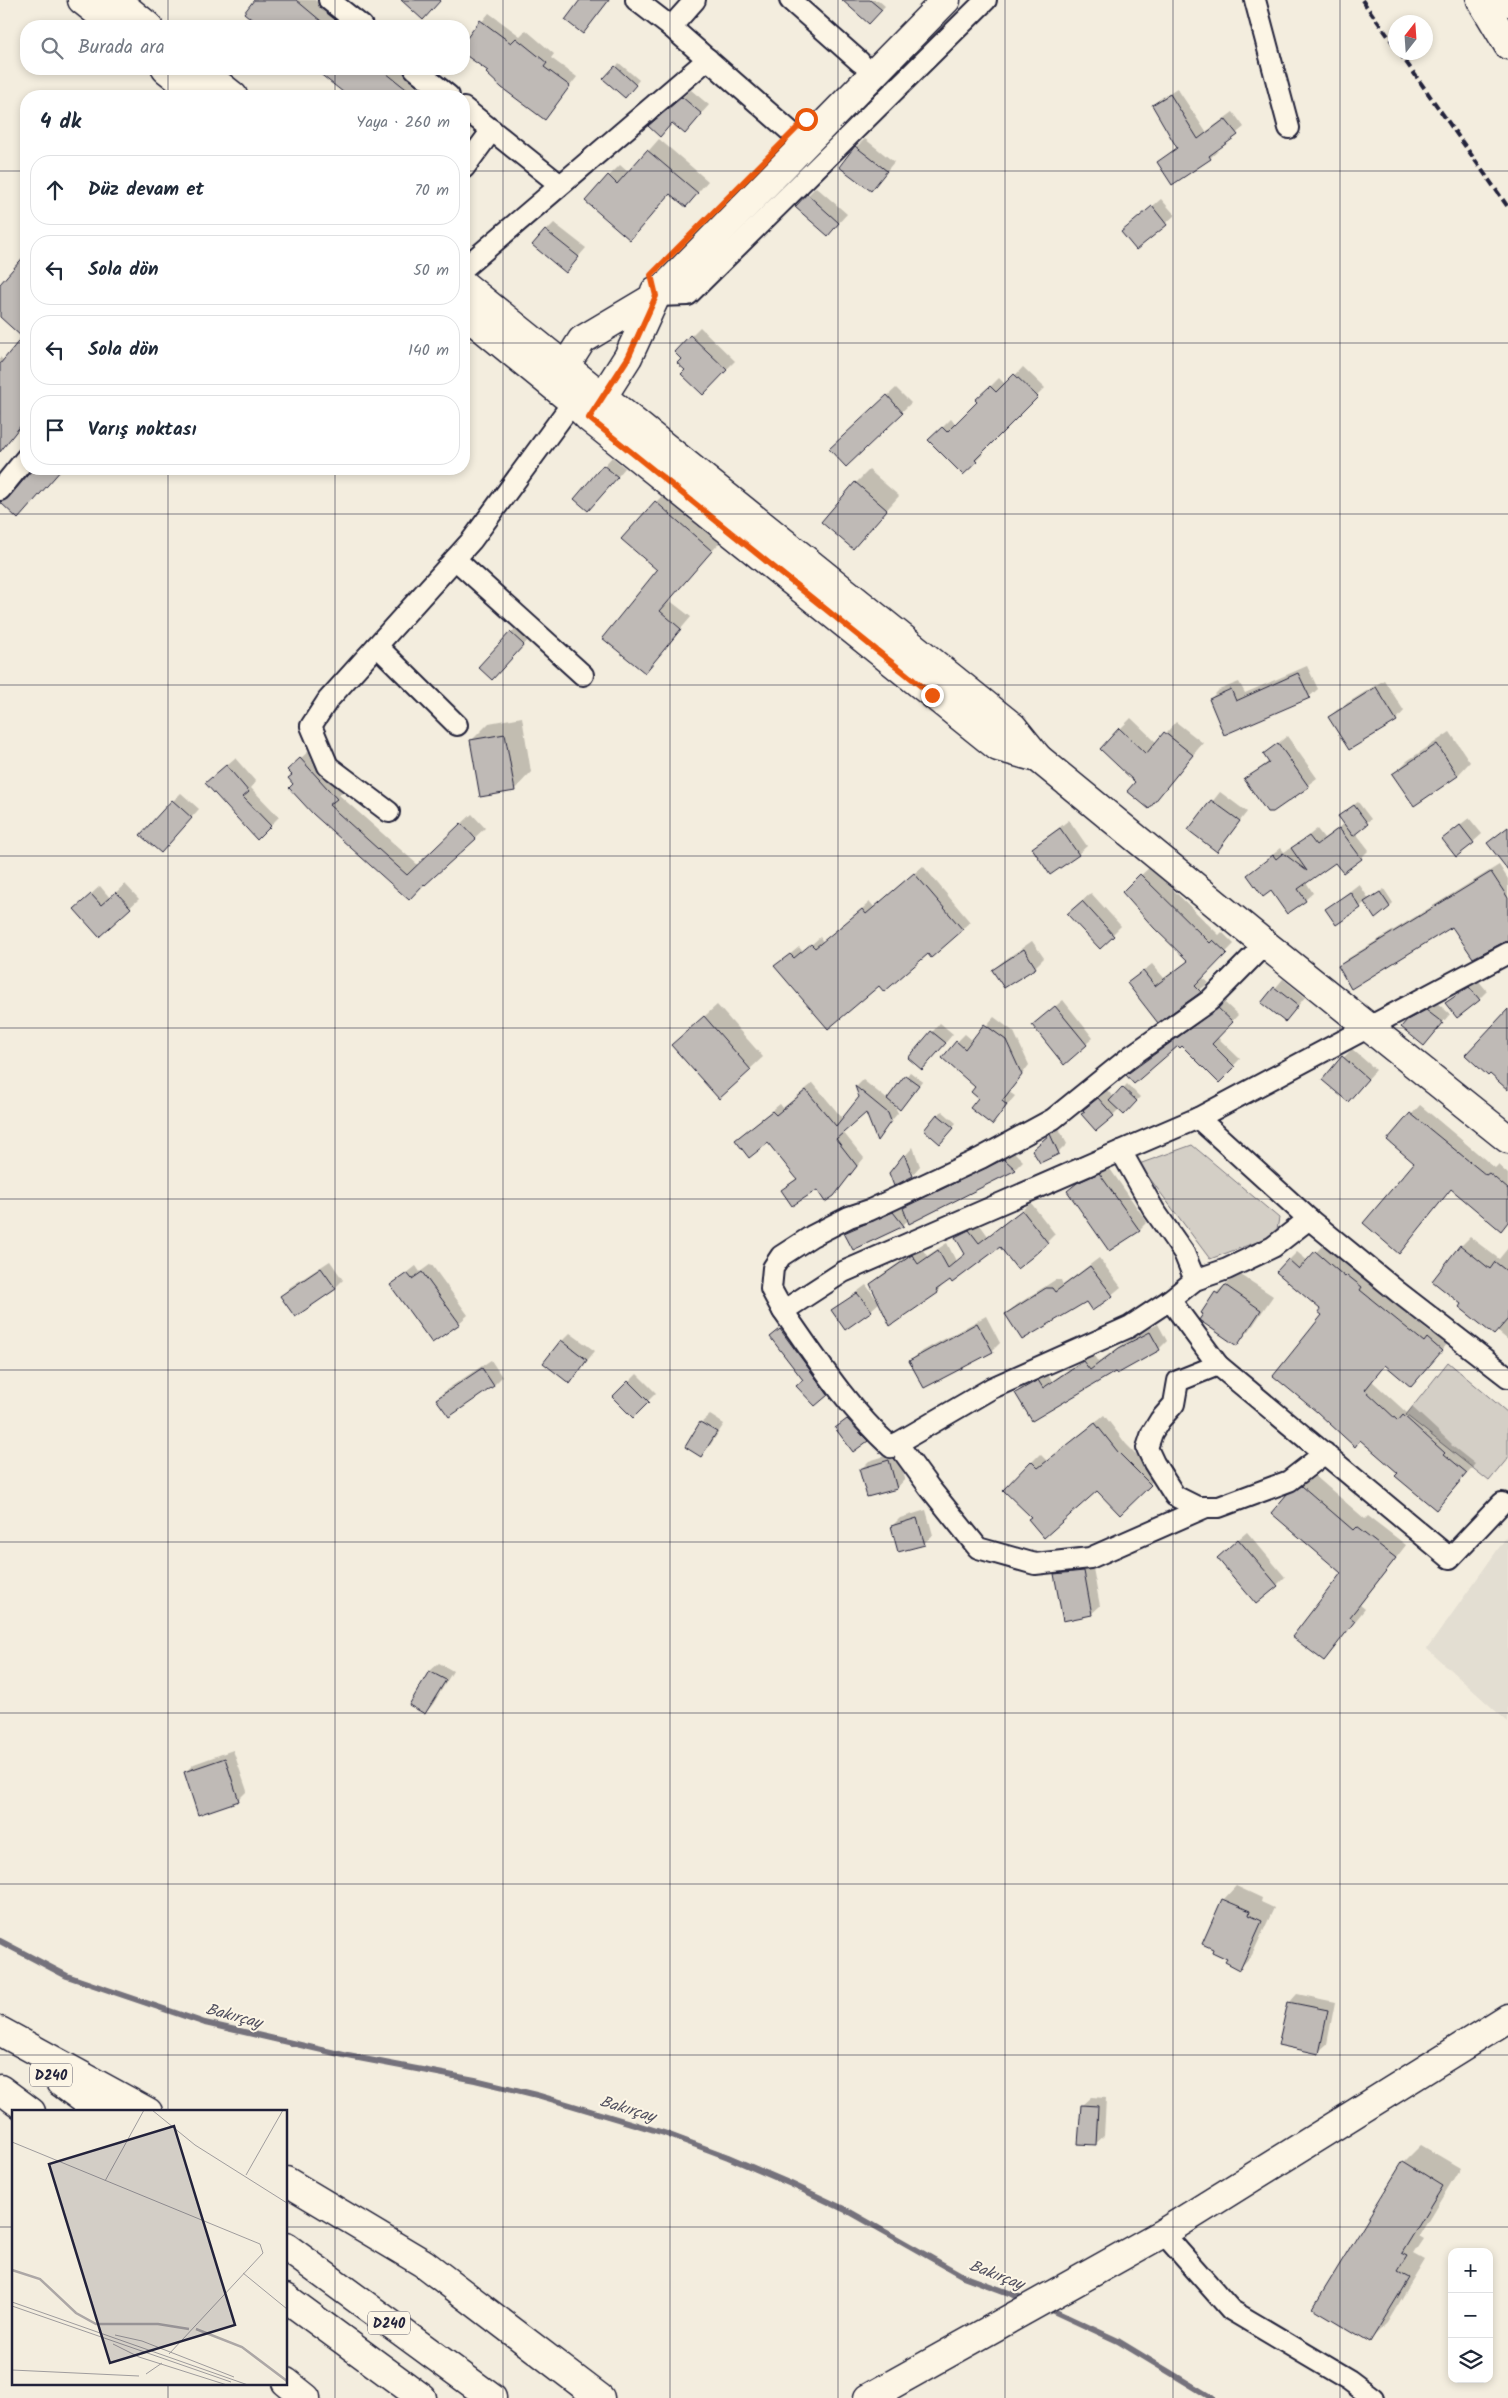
<!DOCTYPE html>
<html lang="tr">
<head>
<meta charset="utf-8">
<style>
	body { margin:0; font-family:Kalam,sans-serif; background:#f6f6f7; color:#1f2937 }
	.controls { position:absolute; right:15px; bottom:15px; display:grid; overflow:hidden; border-radius:10px; box-shadow:0 2px 8px #0003 }
	.controls button { width:45px; height:45px; display:grid; place-items:center; padding:0; border:0; border-bottom:1px solid #e0e1e3; background:#fff; color:#1f2937; font:25px sans-serif }
	.compass { position:absolute; left:1388px; top:15px; width:45px; height:45px; border-radius:50%; background:#fff; box-shadow:0 2px 8px #0003; rotate:17deg }
	.stop { position:absolute; width:15px; height:15px; margin:-11px; border:4px solid #ea580c; border-radius:50%; background:#fff }
	.stop.end { background:#ea580c; border-color:#fff; box-shadow:0 1px 5px #0008 }
	.list { margin:0; padding:0; list-style:none }
	h2 { display:flex; justify-content:space-between; align-items:center; height:65px; margin:0; padding:0 20px; font-size:21px }
	h2 small { font-size:16px; font-weight:400; color:#747a83 }
	.list li { display:grid; grid-template-columns:32px 1fr auto; gap:15px; align-items:center; box-sizing:border-box; height:70px; margin:0 10px 10px; padding:0 10px; border:1px solid #e0e1e3; border-radius:20px }
	.list b { display:block; font-size:19px; white-space:nowrap }
	.list em { font-size:16px; font-style:normal; color:#747a83 }
	.icon { flex:none; width:28px; height:28px; fill:none; stroke:currentColor; stroke-width:2; stroke-linecap:round; stroke-linejoin:round }
	.map { position:relative; flex:none; width:1508px; height:2398px; overflow:hidden }
	.search { position:absolute; background:#fff; box-shadow:0 2px 8px #0003; left:20px; top:20px; width:450px; height:55px; display:flex; align-items:center; gap:12px; box-sizing:border-box; padding:0 18px; border-radius:20px; color:#747a83; font-size:19px }
	.panel { position:absolute; background:#fff; box-shadow:0 2px 8px #0003; left:20px; top:90px; width:450px; height:385px; border-radius:20px }
	.map>svg:first-child { display:block }
	.built { fill:#e3ded2 }
	.green { fill:#d4cfc6; stroke:#7b7880 }
	.shadow { fill:#0003 }
	.lines { fill:none; stroke-linecap:round; stroke-linejoin:round }
	.stream { stroke:#75727b; stroke-width:6 }
	.building { fill:#bfbab6; stroke:#22223b }
	.street-casing { stroke:#22223b; stroke-width:24 }
	.secondary-casing { stroke:#22223b; stroke-width:31 }
	.highway-casing { stroke:#22223b; stroke-width:31 }
	.street { stroke:#fcf5e5; stroke-width:20 }
	.secondary { stroke:#fcf5e5; stroke-width:28 }
	.highway { stroke:#fcf5e5; stroke-width:28 }
	.rail { stroke:#22223b; stroke-width:4; stroke-dasharray:8 4; stroke-linecap:butt }
	.route { stroke:#ea580c; stroke-width:6 }
	.grid { fill:none; stroke:#22223b; stroke-width:1; stroke-opacity:0.55 }
	.labels { text-anchor:middle; stroke-width:4; stroke-linejoin:round; paint-order:stroke }
	.shield { fill:#fcf5e5; stroke:#63616e; stroke-width:1 }
	.shield-label { font-size:14px; font-weight:bold; fill:#22223b }
	.water-label { font-size:16px; font-style:italic; fill:#525160; stroke:#fcf5e5 }
	.inset-river { fill:none; stroke:#aca7a6; stroke-width:2.5 }
	.inset-road { fill:none; stroke:#9f9c9d; stroke-width:1 }
	.view { fill:#22223b; fill-opacity:0.15; stroke:#22223b; stroke-width:2.5 }
	.inset-edge { fill:none; stroke:#22223b; stroke-width:2.5 }
</style>
</head>
<body>
<div class="map">
<svg width="1508" height="2398" viewBox="0 0 1508 2398">
	<rect width="100%" height="100%" fill="#f3edde"/>
	<filter id="ink" filterUnits="userSpaceOnUse"><feTurbulence type="fractalNoise" baseFrequency=".02" numOctaves="2"/><feDisplacementMap in="SourceGraphic" scale="10" xChannelSelector="R" yChannelSelector="G"/><feConvolveMatrix kernelMatrix="1 2 1 2 8 2 1 2 1" color-interpolation-filters="sRGB"/></filter>
	<g filter="url(#ink)">
		<path class="built" d="M 1508,1535 L 1508,1722 L 1427,1649 Z"/>
		<g class="green">
			<path d="M 1192,1145 L 1279,1218 L 1276,1235 L 1210,1259 L 1139,1164 Z"/>
			<path d="M 1448,1362 L 1508,1413 L 1508,1458 L 1489,1481 L 1406,1415 Z"/>
		</g>
		<g class="shadow">
			<path d="M 256,0 L 315,0 L 345,26 L 263,26 L 246,12 Z"/>
			<path d="M 582,0 L 610,0 L 583,32 Z"/>
			<path d="M 860,0 L 878,0 L 885,6 L 869,23 Z"/>
			<path d="M 489,13 L 520,36 L 526,30 L 554,54 L 551,58 L 577,77 L 545,118 L 490,71 L 464,52 L 464,44 Z"/>
			<path d="M 619,63 L 639,80 L 629,92 L 616,67 Z"/>
			<path d="M 316,69 L 400,69 L 434,96 L 350,96 Z"/>
			<path d="M 1177,88 L 1206,132 L 1233,112 L 1244,127 L 1217,149 L 1218,151 L 1210,158 L 1158,162 L 1178,147 L 1153,105 L 1161,98 Z"/>
			<path d="M 691,90 L 709,105 L 685,132 L 673,122 L 658,118 Z"/>
			<path d="M 464,122 L 472,128 L 464,140 Z"/>
			<path d="M 659,139 L 708,181 L 686,206 L 671,193 L 641,227 L 609,176 L 620,165 L 629,173 Z"/>
			<path d="M 865,139 L 894,162 L 871,190 L 856,147 Z"/>
			<path d="M 816,187 L 847,214 L 836,226 L 796,207 Z"/>
			<path d="M 1161,199 L 1175,215 L 1137,249 L 1123,232 Z"/>
			<path d="M 554,223 L 586,248 L 566,271 L 546,231 Z"/>
			<path d="M 26,257 L 26,420 L 0,452 L 0,357 L 4,361 L 23,337 L 0,315 L 0,286 Z"/>
			<path d="M 700,327 L 735,361 L 703,393 L 687,370 L 683,359 L 675,352 Z"/>
			<path d="M 1023,367 L 1045,388 L 982,451 L 984,453 L 963,474 L 930,440 L 951,419 L 956,425 L 979,402 L 977,400 L 999,378 L 1006,385 Z"/>
			<path d="M 896,388 L 911,403 L 846,465 L 839,441 Z"/>
			<path d="M 612,457 L 625,468 L 597,501 L 576,498 Z"/>
			<path d="M 34,469 L 62,469 L 26,509 L 1,502 L 17,490 Z"/>
			<path d="M 869,470 L 899,496 L 853,547 L 856,483 Z"/>
			<path d="M 666,492 L 722,540 L 669,600 L 691,617 L 645,671 L 659,570 L 656,502 Z"/>
			<path d="M 519,625 L 532,636 L 500,670 L 511,633 Z"/>
			<path d="M 1307,666 L 1318,689 L 1309,697 L 1225,734 L 1210,699 L 1219,690 L 1239,682 L 1245,693 Z"/>
			<path d="M 1384,680 L 1404,711 L 1396,720 L 1329,717 L 1338,709 Z"/>
			<path d="M 522,717 L 531,772 L 514,790 L 472,740 L 489,723 Z"/>
			<path d="M 1131,718 L 1157,743 L 1176,722 L 1203,743 L 1149,807 L 1136,782 L 1120,729 Z"/>
			<path d="M 1450,732 L 1470,762 L 1458,775 L 1414,804 L 1394,774 L 1407,761 Z"/>
			<path d="M 1287,736 L 1317,778 L 1273,811 L 1246,780 L 1269,761 L 1264,755 Z"/>
			<path d="M 311,749 L 346,788 L 339,795 L 418,865 L 472,814 L 485,828 L 409,899 L 295,784 L 293,775 L 299,760 Z"/>
			<path d="M 235,758 L 256,782 L 251,788 L 279,817 L 258,838 L 215,775 Z"/>
			<path d="M 1220,792 L 1247,812 L 1217,850 L 1190,830 Z"/>
			<path d="M 181,793 L 199,809 L 169,843 L 173,801 Z"/>
			<path d="M 1358,802 L 1371,819 L 1355,832 L 1369,850 L 1361,858 L 1336,861 L 1306,882 L 1313,893 L 1305,900 L 1272,889 L 1248,875 L 1281,848 L 1284,852 L 1292,847 L 1293,848 L 1317,829 L 1324,838 L 1345,823 L 1344,812 Z"/>
			<path d="M 1469,818 L 1482,834 L 1473,842 L 1452,831 Z"/>
			<path d="M 1069,820 L 1087,846 L 1078,854 L 1033,848 Z"/>
			<path d="M 1499,865 L 1508,879 L 1508,937 L 1452,925 L 1340,966 L 1347,959 Z"/>
			<path d="M 923,866 L 970,922 L 931,956 L 928,952 L 879,984 L 776,966 L 799,947 L 803,952 L 820,937 L 823,942 L 870,902 L 874,907 Z"/>
			<path d="M 1150,867 L 1219,935 L 1222,932 L 1234,944 L 1202,977 L 1209,983 L 1158,1021 L 1129,983 L 1152,964 L 1164,978 L 1189,960 L 1123,892 Z"/>
			<path d="M 125,884 L 139,899 L 99,936 L 75,909 L 100,886 L 110,898 Z"/>
			<path d="M 1359,884 L 1369,899 L 1384,889 L 1393,903 L 1390,906 L 1365,902 L 1360,907 L 1327,909 Z"/>
			<path d="M 1091,893 L 1121,926 L 1100,947 L 1077,905 Z"/>
			<path d="M 1032,941 L 1044,958 L 1035,967 L 1005,987 L 993,970 L 1002,962 Z"/>
			<path d="M 1283,979 L 1305,997 L 1293,1012 L 1263,1003 Z"/>
			<path d="M 1478,980 L 1487,991 L 1479,999 L 1447,1004 Z"/>
			<path d="M 1063,1000 L 1093,1038 L 1086,1044 L 1033,1025 Z"/>
			<path d="M 1436,1002 L 1450,1014 L 1424,1044 L 1408,1021 L 1417,1012 Z"/>
			<path d="M 1225,1003 L 1238,1015 L 1217,1037 L 1240,1059 L 1219,1081 L 1183,1044 L 1178,1044 L 1128,1075 Z"/>
			<path d="M 717,1005 L 763,1057 L 750,1069 L 673,1045 Z"/>
			<path d="M 994,1017 L 1014,1032 L 1029,1065 L 1009,1092 L 1015,1096 L 992,1123 L 957,1042 L 965,1034 L 973,1041 Z"/>
			<path d="M 940,1023 L 953,1034 L 931,1060 L 910,1058 Z"/>
			<path d="M 1352,1049 L 1376,1070 L 1356,1092 L 1323,1079 Z"/>
			<path d="M 910,1072 L 922,1081 L 904,1105 L 894,1104 L 898,1113 L 877,1138 L 866,1111 L 843,1132 L 864,1158 L 834,1195 L 817,1188 L 782,1190 L 798,1177 L 768,1141 L 744,1133 L 780,1104 L 783,1108 L 813,1083 L 843,1119 L 861,1097 L 857,1086 L 863,1080 L 888,1100 Z"/>
			<path d="M 1127,1084 L 1140,1097 L 1124,1114 L 1119,1109 L 1113,1115 L 1084,1110 L 1107,1090 L 1114,1098 Z"/>
			<path d="M 1420,1105 L 1495,1168 L 1498,1165 L 1508,1174 L 1508,1210 L 1452,1188 L 1399,1252 L 1415,1163 L 1389,1140 Z"/>
			<path d="M 942,1111 L 956,1123 L 944,1138 L 938,1115 Z"/>
			<path d="M 1058,1127 L 1067,1144 L 1058,1153 L 1042,1141 Z"/>
			<path d="M 913,1147 L 920,1166 L 912,1175 L 890,1173 Z"/>
			<path d="M 1013,1151 L 1023,1161 L 1015,1169 L 909,1219 L 903,1225 L 846,1233 L 853,1226 L 901,1206 L 903,1209 L 913,1200 Z"/>
			<path d="M 1108,1166 L 1147,1222 L 1139,1230 L 1068,1191 L 1087,1175 Z"/>
			<path d="M 1031,1203 L 1055,1234 L 1047,1242 L 1000,1246 L 945,1282 L 937,1292 L 891,1324 L 880,1302 L 871,1310 L 833,1310 L 866,1285 L 878,1301 L 871,1284 L 880,1276 L 921,1247 L 927,1256 L 947,1243 L 956,1261 L 966,1253 L 956,1237 L 964,1229 L 978,1222 L 988,1236 Z"/>
			<path d="M 1470,1237 L 1499,1259 L 1508,1248 L 1508,1340 L 1497,1331 L 1461,1246 Z"/>
			<path d="M 1324,1244 L 1354,1270 L 1356,1268 L 1369,1278 L 1367,1281 L 1433,1335 L 1436,1331 L 1449,1342 L 1411,1386 L 1386,1364 L 1372,1381 L 1407,1413 L 1412,1407 L 1452,1444 L 1451,1445 L 1475,1464 L 1436,1509 L 1400,1472 L 1322,1309 L 1289,1260 L 1297,1252 L 1308,1261 Z"/>
			<path d="M 1099,1258 L 1121,1287 L 1093,1310 L 1086,1301 L 1006,1314 L 1015,1306 L 1055,1280 L 1061,1280 L 1063,1285 Z"/>
			<path d="M 330,1261 L 343,1280 L 335,1288 L 282,1296 L 290,1287 Z"/>
			<path d="M 431,1264 L 468,1315 L 459,1323 L 392,1285 L 416,1266 L 420,1272 Z"/>
			<path d="M 1238,1273 L 1273,1296 L 1249,1331 L 1236,1344 L 1216,1293 Z"/>
			<path d="M 986,1316 L 1000,1343 L 992,1351 L 911,1361 L 919,1353 Z"/>
			<path d="M 787,1323 L 834,1387 L 815,1405 L 778,1331 Z"/>
			<path d="M 1158,1324 L 1167,1341 L 1159,1349 L 1115,1370 L 1032,1419 L 1017,1393 L 1025,1385 L 1047,1373 L 1052,1381 L 1092,1353 L 1098,1362 L 1129,1340 Z"/>
			<path d="M 570,1333 L 595,1351 L 570,1382 L 562,1341 Z"/>
			<path d="M 491,1360 L 502,1377 L 494,1385 L 449,1416 L 437,1399 L 446,1390 Z"/>
			<path d="M 637,1374 L 656,1393 L 633,1416 L 614,1397 Z"/>
			<path d="M 856,1411 L 875,1432 L 867,1440 L 837,1428 Z"/>
			<path d="M 710,1415 L 724,1424 L 709,1447 L 701,1455 L 701,1423 Z"/>
			<path d="M 1104,1415 L 1126,1444 L 1158,1476 L 1120,1513 L 1097,1490 L 1032,1517 L 1004,1490 L 1040,1454 L 1047,1461 Z"/>
			<path d="M 898,1452 L 905,1479 L 897,1488 L 868,1495 L 861,1469 L 869,1461 Z"/>
			<path d="M 1314,1475 L 1365,1519 L 1368,1516 L 1406,1545 L 1360,1605 L 1365,1609 L 1324,1660 L 1343,1572 L 1288,1495 L 1300,1483 Z"/>
			<path d="M 926,1510 L 933,1535 L 924,1543 L 892,1526 L 900,1518 Z"/>
			<path d="M 1247,1532 L 1285,1577 L 1277,1585 L 1227,1549 Z"/>
			<path d="M 1092,1563 L 1100,1606 L 1091,1614 L 1055,1574 L 1064,1566 Z"/>
			<path d="M 439,1663 L 453,1671 L 433,1704 L 425,1713 L 410,1704 L 430,1671 Z"/>
			<path d="M 233,1750 L 247,1791 L 239,1799 L 199,1813 L 185,1772 L 194,1764 Z"/>
			<path d="M 1236,1886 L 1262,1898 L 1261,1902 L 1274,1908 L 1252,1955 L 1240,1968 L 1215,1948 L 1204,1943 L 1224,1899 Z"/>
			<path d="M 1297,1994 L 1335,2002 L 1327,2044 L 1318,2052 L 1289,2003 Z"/>
			<path d="M 1091,2097 L 1106,2098 L 1104,2136 L 1095,2144 L 1082,2105 Z"/>
			<path d="M 1421,2145 L 1460,2168 L 1419,2236 L 1424,2239 L 1414,2254 L 1425,2260 L 1387,2323 L 1370,2340 L 1404,2162 Z"/>
		</g>
		<g class="lines">
			<g class="stream">
				<path d="M 0,1941 L 67,1976 L 205,2023 L 348,2056 L 475,2080 L 537,2095 L 664,2133 L 728,2157 L 791,2184 L 850,2212 L 963,2276 L 1028,2300"/>
				<path d="M 1047,2308 L 1118,2341 L 1212,2398"/>
			</g>
		</g>
		<g class="building">
			<path d="M 254,0 L 296,0 L 327,26 L 260,26 L 244,13 Z"/>
			<path d="M 401,0 L 441,0 L 423,20 Z"/>
			<path d="M 580,0 L 609,0 L 583,34 L 565,20 Z"/>
			<path d="M 842,0 L 870,0 L 882,10 L 869,24 Z"/>
			<path d="M 480,20 L 511,43 L 516,38 L 547,63 L 544,67 L 570,86 L 545,120 L 502,88 L 486,73 L 488,71 L 464,54 L 464,42 Z"/>
			<path d="M 615,66 L 636,85 L 625,98 L 603,79 Z"/>
			<path d="M 314,69 L 381,69 L 415,96 L 348,96 Z"/>
			<path d="M 1170,94 L 1198,139 L 1225,119 L 1238,135 L 1209,156 L 1211,159 L 1172,185 L 1157,162 L 1177,148 L 1152,105 Z"/>
			<path d="M 682,97 L 702,114 L 685,134 L 672,123 L 660,137 L 648,126 Z"/>
			<path d="M 855,146 L 887,171 L 871,191 L 839,167 Z"/>
			<path d="M 647,150 L 698,193 L 686,207 L 670,194 L 630,240 L 585,201 L 608,175 L 617,184 Z"/>
			<path d="M 807,194 L 839,223 L 828,236 L 795,207 Z"/>
			<path d="M 1152,206 L 1167,225 L 1136,250 L 1121,232 Z"/>
			<path d="M 545,230 L 579,257 L 566,273 L 532,245 Z"/>
			<path d="M 26,254 L 26,419 L 0,452 L 0,364 L 22,337 L 0,317 L 0,284 Z"/>
			<path d="M 690,335 L 727,370 L 703,395 L 681,374 L 685,370 L 677,363 L 681,359 L 674,352 Z"/>
			<path d="M 1014,374 L 1038,397 L 975,460 L 977,462 L 963,475 L 928,440 L 942,427 L 947,432 L 977,402 L 975,400 L 990,386 L 996,392 Z"/>
			<path d="M 887,395 L 903,413 L 846,467 L 829,449 Z"/>
			<path d="M 603,465 L 618,477 L 588,511 L 574,499 Z"/>
			<path d="M 33,469 L 62,469 L 18,519 L 0,502 L 9,497 Z"/>
			<path d="M 855,482 L 887,510 L 853,549 L 821,522 Z"/>
			<path d="M 655,501 L 712,551 L 660,611 L 681,629 L 645,673 L 602,638 L 657,570 L 621,539 Z"/>
			<path d="M 510,632 L 524,645 L 492,680 L 478,667 Z"/>
			<path d="M 1298,673 L 1310,698 L 1224,735 L 1209,699 L 1231,689 L 1236,701 Z"/>
			<path d="M 1376,687 L 1397,721 L 1349,750 L 1328,717 Z"/>
			<path d="M 1119,728 L 1146,754 L 1164,732 L 1193,755 L 1149,809 L 1127,791 L 1135,782 L 1100,749 Z"/>
			<path d="M 505,734 L 515,791 L 480,797 L 470,740 Z"/>
			<path d="M 1278,743 L 1309,787 L 1273,812 L 1267,812 L 1244,779 L 1269,763 L 1263,754 Z"/>
			<path d="M 1437,744 L 1458,776 L 1414,806 L 1392,774 Z"/>
			<path d="M 300,758 L 337,799 L 329,805 L 407,875 L 461,823 L 476,839 L 425,885 L 424,884 L 409,900 L 313,814 L 289,788 L 293,784 L 288,778 L 292,775 L 287,770 Z"/>
			<path d="M 226,765 L 249,792 L 243,797 L 271,826 L 257,840 L 205,783 Z"/>
			<path d="M 172,800 L 192,818 L 161,853 L 140,835 Z"/>
			<path d="M 1211,800 L 1240,821 L 1217,852 L 1188,830 Z"/>
			<path d="M 1354,805 L 1368,824 L 1353,836 L 1338,816 Z"/>
			<path d="M 1460,825 L 1474,843 L 1456,857 L 1442,839 Z"/>
			<path d="M 1508,827 L 1508,870 L 1487,843 Z"/>
			<path d="M 1060,828 L 1079,855 L 1050,875 L 1032,848 Z"/>
			<path d="M 1339,828 L 1362,859 L 1343,873 L 1335,863 L 1298,889 L 1306,901 L 1287,914 L 1271,891 L 1263,897 L 1247,875 L 1273,855 L 1276,859 L 1283,853 L 1307,871 L 1291,848 L 1309,836 L 1316,845 Z"/>
			<path d="M 1491,872 L 1508,898 L 1508,940 L 1473,958 L 1452,927 L 1351,989 L 1338,966 Z"/>
			<path d="M 914,873 L 963,930 L 931,958 L 928,954 L 884,992 L 879,986 L 828,1029 L 774,966 L 790,954 L 794,958 L 811,944 L 815,948 L 862,909 L 866,914 Z"/>
			<path d="M 1140,874 L 1210,943 L 1213,940 L 1227,953 L 1195,986 L 1201,992 L 1158,1023 L 1127,983 L 1143,971 L 1155,986 L 1188,961 L 1154,928 L 1122,892 Z"/>
			<path d="M 116,892 L 131,908 L 99,937 L 74,909 L 91,894 L 101,905 Z"/>
			<path d="M 1350,892 L 1361,908 L 1336,925 L 1325,909 Z"/>
			<path d="M 1380,892 L 1390,907 L 1375,919 L 1364,902 Z"/>
			<path d="M 1082,901 L 1114,936 L 1100,949 L 1067,914 Z"/>
			<path d="M 1024,949 L 1036,968 L 1004,988 L 992,970 Z"/>
			<path d="M 1274,987 L 1298,1006 L 1285,1022 L 1261,1003 Z"/>
			<path d="M 1469,987 L 1480,1000 L 1457,1018 L 1445,1003 Z"/>
			<path d="M 1055,1006 L 1087,1045 L 1064,1065 L 1032,1025 Z"/>
			<path d="M 1218,1008 L 1233,1022 L 1212,1044 L 1235,1067 L 1219,1083 L 1182,1046 L 1180,1048 L 1178,1046 L 1134,1084 L 1126,1075 Z"/>
			<path d="M 1508,1009 L 1508,1090 L 1490,1074 L 1488,1076 L 1465,1055 Z"/>
			<path d="M 1426,1010 L 1443,1023 L 1424,1046 L 1401,1027 L 1407,1020 Z"/>
			<path d="M 704,1016 L 751,1070 L 719,1099 L 671,1045 Z"/>
			<path d="M 984,1024 L 1006,1040 L 1022,1075 L 1002,1101 L 1007,1105 L 992,1125 L 970,1108 L 978,1098 L 971,1092 L 975,1087 L 942,1058 L 956,1041 L 965,1049 Z"/>
			<path d="M 931,1031 L 946,1043 L 922,1070 L 908,1058 Z"/>
			<path d="M 1342,1056 L 1368,1079 L 1348,1102 L 1322,1080 Z"/>
			<path d="M 905,1075 L 919,1085 L 900,1110 L 887,1099 Z"/>
			<path d="M 855,1086 L 888,1113 L 891,1121 L 877,1141 L 866,1113 L 836,1139 L 857,1166 L 834,1196 L 825,1202 L 817,1190 L 792,1206 L 781,1190 L 797,1179 L 768,1143 L 749,1158 L 735,1140 L 772,1111 L 776,1115 L 806,1090 L 836,1126 L 859,1097 Z"/>
			<path d="M 1122,1087 L 1137,1101 L 1124,1115 L 1109,1101 Z"/>
			<path d="M 1098,1098 L 1114,1116 L 1096,1131 L 1081,1114 L 1085,1112 L 1083,1110 Z"/>
			<path d="M 1410,1113 L 1486,1175 L 1489,1173 L 1508,1189 L 1508,1222 L 1501,1231 L 1451,1189 L 1399,1254 L 1363,1223 L 1414,1163 L 1387,1140 Z"/>
			<path d="M 937,1114 L 954,1128 L 940,1144 L 924,1130 Z"/>
			<path d="M 1050,1134 L 1059,1154 L 1040,1163 L 1032,1150 Z"/>
			<path d="M 904,1154 L 913,1176 L 894,1186 L 889,1173 Z"/>
			<path d="M 1004,1159 L 1016,1170 L 909,1224 L 903,1208 Z"/>
			<path d="M 1099,1173 L 1140,1231 L 1109,1251 L 1067,1191 L 1077,1183 Z"/>
			<path d="M 1022,1210 L 1048,1243 L 1031,1258 L 1017,1269 L 1000,1247 L 952,1283 L 950,1280 L 936,1290 L 938,1293 L 890,1326 L 870,1284 L 912,1255 L 918,1264 L 938,1250 L 948,1268 L 965,1254 L 955,1237 L 969,1230 L 979,1243 Z"/>
			<path d="M 893,1212 L 904,1226 L 853,1250 L 844,1233 Z"/>
			<path d="M 1460,1245 L 1490,1269 L 1495,1262 L 1508,1272 L 1508,1319 L 1494,1335 L 1459,1307 L 1461,1304 L 1432,1281 Z"/>
			<path d="M 1315,1251 L 1345,1277 L 1347,1275 L 1362,1287 L 1360,1290 L 1424,1342 L 1427,1338 L 1442,1351 L 1411,1387 L 1385,1365 L 1365,1390 L 1398,1421 L 1403,1415 L 1445,1453 L 1444,1454 L 1467,1473 L 1436,1510 L 1395,1476 L 1398,1473 L 1360,1440 L 1355,1447 L 1317,1412 L 1273,1376 L 1322,1315 L 1318,1312 L 1320,1309 L 1276,1272 L 1288,1259 L 1299,1269 Z"/>
			<path d="M 1090,1266 L 1113,1296 L 1092,1311 L 1086,1302 L 1022,1340 L 1005,1314 L 1046,1288 L 1052,1288 L 1055,1292 Z"/>
			<path d="M 321,1268 L 336,1289 L 295,1317 L 280,1296 Z"/>
			<path d="M 422,1272 L 460,1324 L 432,1343 L 390,1285 L 407,1273 L 412,1279 Z"/>
			<path d="M 1225,1285 L 1261,1310 L 1237,1346 L 1199,1320 L 1203,1314 L 1201,1313 L 1215,1292 L 1218,1294 Z"/>
			<path d="M 857,1293 L 872,1311 L 845,1330 L 831,1310 Z"/>
			<path d="M 977,1323 L 993,1352 L 924,1388 L 909,1361 Z"/>
			<path d="M 780,1329 L 828,1395 L 815,1406 L 796,1386 L 803,1380 L 770,1337 Z"/>
			<path d="M 1150,1332 L 1160,1350 L 1117,1374 L 1115,1372 L 1032,1421 L 1015,1393 L 1038,1380 L 1043,1388 L 1083,1361 L 1090,1370 L 1119,1348 Z"/>
			<path d="M 561,1340 L 587,1360 L 570,1384 L 543,1363 Z"/>
			<path d="M 482,1368 L 494,1386 L 449,1417 L 436,1399 Z"/>
			<path d="M 628,1381 L 649,1402 L 633,1418 L 612,1397 Z"/>
			<path d="M 847,1419 L 868,1441 L 853,1452 L 835,1428 Z"/>
			<path d="M 700,1422 L 717,1432 L 701,1457 L 685,1447 Z"/>
			<path d="M 1095,1423 L 1118,1452 L 1151,1485 L 1120,1515 L 1097,1491 L 1044,1538 L 1028,1519 L 1031,1517 L 1003,1490 L 1031,1461 L 1038,1468 Z"/>
			<path d="M 889,1460 L 897,1489 L 867,1497 L 859,1469 Z"/>
			<path d="M 1302,1486 L 1353,1530 L 1356,1527 L 1396,1558 L 1350,1617 L 1355,1621 L 1324,1661 L 1292,1637 L 1341,1573 L 1271,1513 L 1287,1494 Z"/>
			<path d="M 917,1518 L 925,1545 L 898,1552 L 891,1526 Z"/>
			<path d="M 1238,1539 L 1278,1586 L 1256,1604 L 1217,1558 Z"/>
			<path d="M 1084,1571 L 1092,1615 L 1063,1621 L 1054,1574 Z"/>
			<path d="M 429,1671 L 446,1680 L 425,1714 L 409,1705 Z"/>
			<path d="M 225,1758 L 239,1801 L 198,1815 L 184,1772 Z"/>
			<path d="M 1222,1899 L 1250,1911 L 1249,1915 L 1262,1921 L 1240,1970 L 1225,1962 L 1227,1959 L 1212,1952 L 1213,1949 L 1202,1944 Z"/>
			<path d="M 1288,2002 L 1328,2010 L 1319,2054 L 1278,2045 Z"/>
			<path d="M 1081,2105 L 1098,2106 L 1096,2145 L 1078,2144 Z"/>
			<path d="M 1403,2161 L 1443,2186 L 1402,2253 L 1408,2256 L 1398,2272 L 1409,2278 L 1370,2342 L 1313,2308 Z"/>
		</g>
		<g class="lines">
			<g class="street-casing">
				<g id="street">
					<path d="M 329,0 L 362,26"/>
					<path d="M 636,0 L 671,27 L 792,133"/>
					<path d="M 790,0 L 860,62"/>
					<path d="M 1255,0 L 1289,128"/>
					<path d="M 1506,0 L 1508,6"/>
					<path d="M 671,27 L 695,0"/>
					<path d="M 415,69 L 449,96"/>
					<path d="M 464,108 L 559,184"/>
					<path d="M 464,168 L 492,130"/>
					<path d="M 464,268 L 708,59"/>
					<path d="M 656,296 L 688,295 L 986,0"/>
					<path d="M 0,490 L 26,458"/>
					<path d="M 455,559 L 583,675"/>
					<path d="M 377,646 L 457,725"/>
					<path d="M 389,812 L 328,766 L 311,726 L 328,700 L 472,540 L 573,402"/>
					<path d="M 1121,1151 L 843,1272 L 783,1311 C 816,1358 848,1408 891,1447 L 992,1388 L 1129,1327 L 1170,1300"/>
					<path d="M 1309,1219 L 1198,1118 L 1508,953"/>
					<path d="M 1195,1280 L 1184,1253 L 1154,1210 L 1121,1151 L 1198,1118"/>
					<path d="M 783,1311 L 771,1289 L 773,1268 L 781,1256 L 812,1236 L 849,1217 L 870,1210 L 981,1158 L 1053,1119 L 1131,1056 L 1209,1001 L 1265,944"/>
					<path d="M 1218,1365 L 1178,1381 L 1174,1404 L 1160,1420 L 1152,1433 L 1147,1448 L 1154,1463 L 1175,1496 L 1197,1507 L 1219,1507 L 1289,1481 L 1325,1453"/>
					<path d="M 897,1443 L 929,1487 L 978,1548 L 1035,1564 L 1090,1558 L 1206,1507"/>
					<path d="M 1502,1503 L 1450,1558 L 1218,1365 L 1170,1300 L 1195,1280 L 1227,1269 L 1273,1247 L 1309,1219 L 1398,1292 L 1508,1377"/>
					<path d="M 1163,2233 L 1231,2310 L 1349,2380 L 1373,2398"/>
				</g>
			</g>
			<g class="secondary-casing">
				<g id="secondary">
					<path d="M 82,0 L 115,26"/>
					<path d="M 116,0 L 148,26"/>
					<path d="M 1481,0 L 1508,45"/>
					<path d="M 166,69 L 200,96"/>
					<path d="M 199,69 L 233,96"/>
					<path d="M 464,285 L 1013,727 L 1038,758 L 1265,944 L 1508,1139"/>
					<path d="M 464,313 L 573,402 L 589,418 L 998,747 L 1038,758"/>
					<path d="M 556,381 L 582,340 L 656,296 L 946,0"/>
					<path d="M 593,412 L 628,357 L 656,296 L 655,291"/>
					<path d="M 868,2398 L 1163,2233 L 1508,2018"/>
				</g>
			</g>
			<g class="highway-casing">
				<g id="highway">
					<path d="M 0,2031 L 148,2112"/>
					<path d="M 60,2082 L 101,2112"/>
					<path d="M 0,2089 L 31,2112"/>
					<path d="M 286,2181 L 423,2263 L 600,2398"/>
					<path d="M 286,2247 L 492,2398"/>
					<path d="M 286,2298 L 422,2398"/>
					<path d="M 286,2382 L 306,2398"/>
				</g>
			</g>
			<use href="#street" class="street"/>
			<use href="#secondary" class="secondary"/>
			<use href="#highway" class="highway"/>
			<g class="rail">
				<path d="M 1362,0 L 1396,47"/>
				<path d="M 1399,52 L 1508,207"/>
			</g>
		</g>
	</g>
	<g class="lines" filter="url(#ink)">
		<path class="route" d="M 806,119 L 651,275 L 656,296 L 628,358 L 589,418 L 932,695"/>
	</g>
	<path class="grid" d="M 168,0 L 168,26M 335,0 L 335,26M 503,0 L 503,2398M 670,0 L 670,2398M 838,0 L 838,2398M 1005,0 L 1005,2398M 1173,0 L 1173,2398M 1340,0 L 1340,2398M 168,69 L 168,96M 335,69 L 335,96M 0,171 L 26,171M 464,171 L 1508,171M 0,343 L 26,343M 464,343 L 1508,343M 168,469 L 168,2112M 335,469 L 335,2398M 0,514 L 1508,514M 0,685 L 1508,685M 0,856 L 1508,856M 0,1028 L 1508,1028M 0,1199 L 1508,1199M 0,1370 L 1508,1370M 0,1542 L 1508,1542M 0,1713 L 1508,1713M 0,1884 L 1508,1884M 0,2055 L 1508,2055M 0,2227 L 14,2227M 286,2227 L 1508,2227M 168,2384 L 168,2398"/>
	<g class="labels">
		<g class="shield">
			<rect x="30" y="2063.5" width="42" height="23" rx="4"/>
			<rect x="368" y="2311.5" width="42" height="23" rx="4"/>
		</g>
		<g class="shield-label">
			<text x="51" y="2080">D240</text>
			<text x="389" y="2328">D240</text>
		</g>
		<g class="water-label">
			<text transform="translate(234 2015) rotate(15)" y="6">Bakırçay</text>
			<text transform="translate(628 2108) rotate(17)" y="6">Bakırçay</text>
			<text transform="translate(997 2274) rotate(21)" y="6">Bakırçay</text>
		</g>
	</g>
	<g transform="translate(12 2110)">
		<rect width="275" height="275" fill="#f3edde"/>
		<path class="inset-river" d="M 0,160 L 28,169 L 64,203 L 84,214 L 146,214 L 177,219M 184,219 L 230,237 L 275,271"/>
		<path class="inset-road" d="M 140,0 L 183,35 L 275,93M 0,32 L 248,134 L 251,143 L 157,244M 234,65 L 271,0M 93,71 L 132,0M 231,163 L 275,199M 0,192 L 236,275M 0,196 L 219,272M 103,225 L 130,231 L 222,267M 101,234 L 127,247 L 215,275M 0,260 L 127,266M 134,264 L 150,253"/>
		<path class="view" d="M 162,16 L 223,215 L 98,253 L 37,54 Z"/>
		<rect width="275" height="275" class="inset-edge"/>
	</g>
</svg>
<div class="controls">
<button>+</button>
<button>−</button>
<button><svg class="icon" aria-label="layers" viewBox="0 0 24 24"><path d="M12 4l9 5-9 5-9-5zM3 14l9 5 9-5"/></svg></button>
</div>
<svg class="compass" viewBox="-18 -18 36 36"><path d="M0-13l5 13h-10z" fill="#e53935"/><path d="M0 13l5-13h-10z" fill="#747a83"/></svg>
<div class="stop" style="left:806px;top:119px"></div>
<div class="stop end" style="left:932px;top:695px"></div>
<div class="search"><svg class="icon" aria-label="search" viewBox="0 0 24 24"><circle cx="10" cy="10" r="6"/><path d="M15 15l6 6"/></svg>Burada ara</div>
<section class="panel">
<h2>4 dk<small>Yaya · 260 m</small></h2>
<ul class="list">
<li><svg class="icon" aria-label="ahead" viewBox="0 0 24 24"><path d="M12 20V5M6 11l6-6 6 6"/></svg><div><b>Düz devam et</b></div><em>70 m</em></li>
<li><svg class="icon" aria-label="left" viewBox="0 0 24 24"><path d="M17 20v-9H6M10 6l-5 5 5 5"/></svg><div><b>Sola dön</b></div><em>50 m</em></li>
<li><svg class="icon" aria-label="left" viewBox="0 0 24 24"><path d="M17 20v-9H6M10 6l-5 5 5 5"/></svg><div><b>Sola dön</b></div><em>140 m</em></li>
<li><svg class="icon" aria-label="arrive" viewBox="0 0 24 24"><path d="M6 21V4h12l-3 4 3 4H6"/></svg><div><b>Varış noktası</b></div></li>
</ul>
</section>
</div>
</body>
</html>
